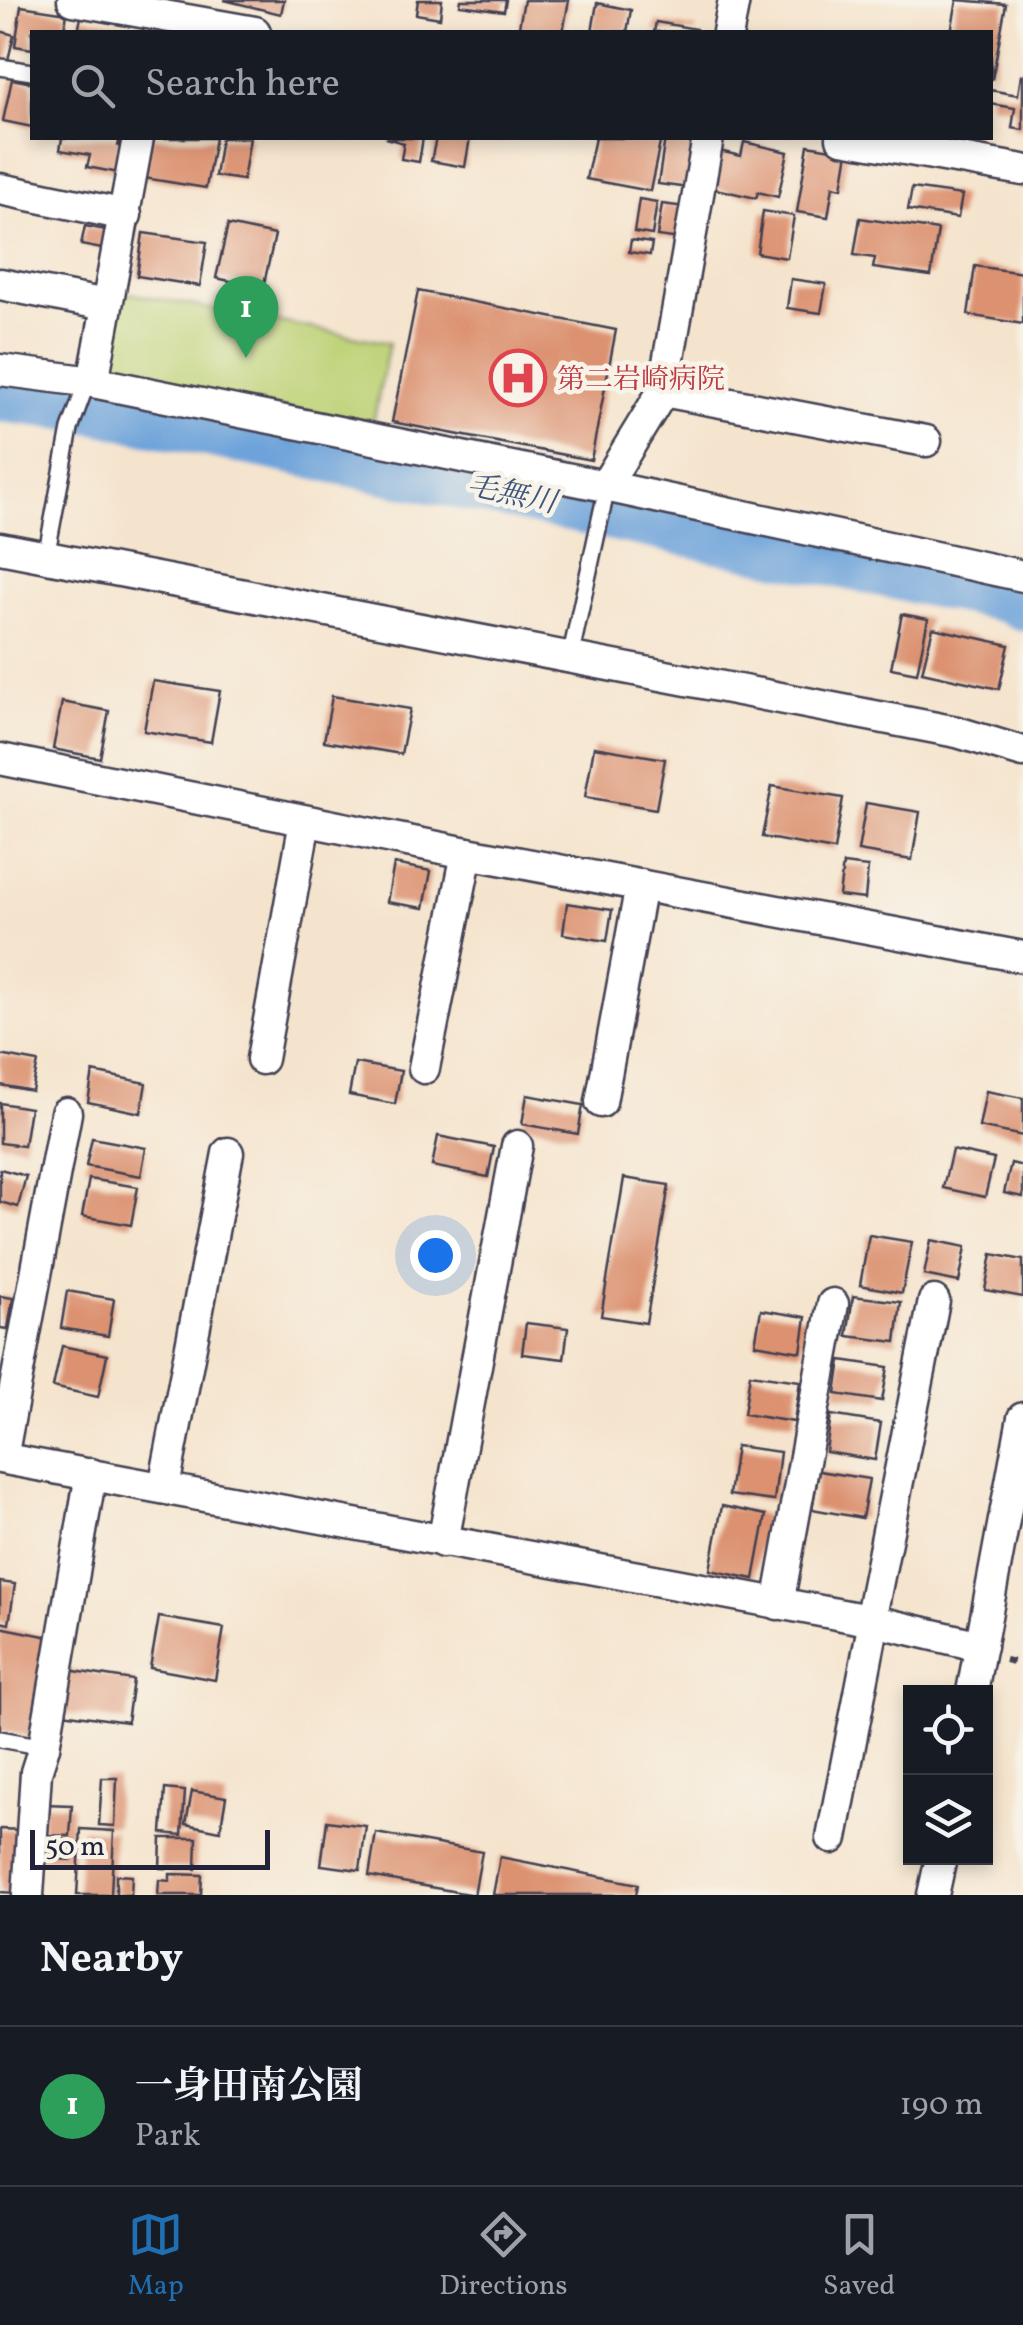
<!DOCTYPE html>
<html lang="en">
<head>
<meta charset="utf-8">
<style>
	body { margin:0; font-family:Vollkorn,"Noto Serif JP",serif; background:#20242c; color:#f1f3f6 }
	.controls { position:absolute; right:30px; bottom:30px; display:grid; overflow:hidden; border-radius:0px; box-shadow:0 5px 15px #0003 }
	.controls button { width:90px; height:90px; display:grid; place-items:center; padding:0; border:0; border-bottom:2px solid #363941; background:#171b24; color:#f1f3f6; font:50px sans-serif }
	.scale { position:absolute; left:30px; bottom:25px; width:240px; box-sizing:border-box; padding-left:10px; border:5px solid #22223b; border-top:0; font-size:28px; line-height:35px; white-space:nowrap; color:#22223b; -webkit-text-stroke:8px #f7f3e8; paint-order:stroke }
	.you { position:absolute; left:435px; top:1255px; width:35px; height:35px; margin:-25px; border:8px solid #fff; border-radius:50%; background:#1a73e8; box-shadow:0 0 0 15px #1a73e833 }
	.badge { display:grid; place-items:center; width:65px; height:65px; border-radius:50%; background:#1f6fb2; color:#fff; font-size:32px; font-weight:700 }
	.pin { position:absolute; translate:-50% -82px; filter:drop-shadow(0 2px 5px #0008) }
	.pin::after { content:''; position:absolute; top:52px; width:35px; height:30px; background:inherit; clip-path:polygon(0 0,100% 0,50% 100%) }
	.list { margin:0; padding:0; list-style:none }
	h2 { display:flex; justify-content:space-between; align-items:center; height:130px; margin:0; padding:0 40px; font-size:42px }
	h2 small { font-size:32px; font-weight:400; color:#9ea1a6 }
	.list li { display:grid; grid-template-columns:65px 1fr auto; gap:30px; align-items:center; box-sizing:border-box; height:160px; padding:0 40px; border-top:2px solid #363941 }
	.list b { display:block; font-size:38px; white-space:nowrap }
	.list p { margin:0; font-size:32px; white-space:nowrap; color:#9ea1a6 }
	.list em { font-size:32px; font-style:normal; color:#9ea1a6 }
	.icon { flex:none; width:55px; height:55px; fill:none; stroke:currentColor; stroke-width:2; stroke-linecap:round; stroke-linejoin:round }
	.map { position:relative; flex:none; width:1023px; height:1895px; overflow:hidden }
	.search { position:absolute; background:#171b24; box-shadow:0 5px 15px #0003; left:30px; right:30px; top:30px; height:110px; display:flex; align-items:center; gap:25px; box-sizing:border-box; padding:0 35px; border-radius:0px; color:#9ea1a6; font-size:38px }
	.sheet { height:290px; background:#171b24 }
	nav { display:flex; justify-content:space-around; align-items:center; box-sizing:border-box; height:140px; border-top:2px solid #363941; background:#171b24; font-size:28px; color:#9ea1a6 }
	nav a { display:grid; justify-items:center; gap:5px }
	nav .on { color:#1f6fb2 }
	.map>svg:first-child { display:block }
	.green { fill:#bdd276; stroke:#707a58; stroke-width:2.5 }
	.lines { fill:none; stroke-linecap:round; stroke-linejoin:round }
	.river { stroke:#6da3da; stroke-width:58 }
	.building { fill:#dc9271 }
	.service-casing { stroke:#423f51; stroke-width:20 }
	.minor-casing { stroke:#423f51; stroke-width:35 }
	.path { stroke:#423f51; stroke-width:6; stroke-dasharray:8 8; stroke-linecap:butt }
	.service { stroke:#fff; stroke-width:15 }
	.minor { stroke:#fff; stroke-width:30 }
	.labels { text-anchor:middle; stroke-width:9; stroke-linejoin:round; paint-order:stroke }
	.health-label { font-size:28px; fill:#be3a42; stroke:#f7f3e8; text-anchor:start }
	.water-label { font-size:30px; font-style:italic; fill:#40567b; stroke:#f7f3e8 }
</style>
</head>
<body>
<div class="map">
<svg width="1023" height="1895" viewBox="0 0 1023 1895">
	<rect width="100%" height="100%" fill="#f7f3e8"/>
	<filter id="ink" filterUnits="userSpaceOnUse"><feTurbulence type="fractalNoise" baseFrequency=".01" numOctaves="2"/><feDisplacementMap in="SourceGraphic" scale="20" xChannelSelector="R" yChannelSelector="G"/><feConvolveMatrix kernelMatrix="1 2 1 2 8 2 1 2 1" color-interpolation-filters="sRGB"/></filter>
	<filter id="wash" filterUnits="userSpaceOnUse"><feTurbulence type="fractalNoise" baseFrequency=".0048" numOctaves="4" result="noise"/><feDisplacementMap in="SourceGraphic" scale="40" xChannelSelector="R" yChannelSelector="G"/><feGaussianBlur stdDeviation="2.25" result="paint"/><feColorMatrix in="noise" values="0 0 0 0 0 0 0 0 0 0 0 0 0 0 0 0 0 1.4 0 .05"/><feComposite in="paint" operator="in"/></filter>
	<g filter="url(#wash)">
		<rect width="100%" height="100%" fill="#f5e4cd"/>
		<path class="green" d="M 118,291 L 389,343 L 372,428 L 103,373 Z"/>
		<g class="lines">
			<path class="river" d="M 0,393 L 97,405 L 1008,594 L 1023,602"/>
		</g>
		<g id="blocks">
			<g class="building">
				<path d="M 224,0 L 284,0 L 281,14 Z"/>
				<path d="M 418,0 L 442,0 L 440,18 L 416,14 Z"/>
				<path d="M 461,0 L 506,0 L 504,11 L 460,5 Z"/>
				<path d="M 524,0 L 569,0 L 563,32 L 518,32 Z"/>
				<path d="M 957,0 L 1006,4 L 992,80 L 990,32 L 951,32 Z"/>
				<path d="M 597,3 L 631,10 L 627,32 L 592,32 Z"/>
				<path d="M 21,6 L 67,13 L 64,32 L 32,32 L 32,49 L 15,46 Z"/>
				<path d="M 81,17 L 144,28 L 143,32 L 78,32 Z"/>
				<path d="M 656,22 L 696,29 L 696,32 L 654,32 Z"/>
				<path d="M 0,31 L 14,35 L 8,60 L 0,59 Z"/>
				<path d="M 1021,75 L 1023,75 L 1023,130 L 1012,128 L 1015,108 L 990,104 L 990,90 L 1018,95 Z"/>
				<path d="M 12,79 L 32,83 L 32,127 L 3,121 Z"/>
				<path d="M 62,138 L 120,138 L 118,146 L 124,147 L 119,173 L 87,167 L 90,155 L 60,150 Z"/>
				<path d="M 151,138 L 215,138 L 206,188 L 144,178 Z"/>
				<path d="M 221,138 L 250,138 L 243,180 L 215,176 Z"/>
				<path d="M 385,138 L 423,138 L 419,162 L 401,159 L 404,143 Z"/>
				<path d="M 436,138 L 470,138 L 465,167 L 431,161 Z"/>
				<path d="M 595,138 L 661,138 L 650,191 L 586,179 Z"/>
				<path d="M 665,138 L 697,138 L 689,188 L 658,184 Z"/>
				<path d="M 744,142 L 788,152 L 778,197 L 758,192 L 756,198 L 711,188 L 719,151 L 741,156 Z"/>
				<path d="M 808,145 L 848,152 L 842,188 L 833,186 L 828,217 L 797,212 Z"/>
				<path d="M 912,188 L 962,195 L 958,218 L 908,210 Z"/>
				<path d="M 639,199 L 657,202 L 652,235 L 634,232 Z"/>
				<path d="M 662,204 L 686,207 L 681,239 L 657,236 Z"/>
				<path d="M 763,211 L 794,216 L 787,258 L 757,253 Z"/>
				<path d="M 860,218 L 938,230 L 931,276 L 873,268 L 875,258 L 854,255 Z"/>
				<path d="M 228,225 L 275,235 L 263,288 L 216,278 Z"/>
				<path d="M 85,226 L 106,230 L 102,249 L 81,245 Z"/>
				<path d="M 143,233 L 207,242 L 200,286 L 137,276 Z"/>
				<path d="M 631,240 L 652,243 L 650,255 L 629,252 Z"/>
				<path d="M 975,266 L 1023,273 L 1023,324 L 968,315 Z"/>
				<path d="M 791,279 L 826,284 L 821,313 L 787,308 Z"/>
				<path d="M 418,291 L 616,330 L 591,460 L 392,422 Z"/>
				<path d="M 902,614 L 928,619 L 917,673 L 891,668 Z"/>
				<path d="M 933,628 L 1009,645 L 999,689 L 922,672 Z"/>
				<path d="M 153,681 L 220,691 L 211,742 L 144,731 Z"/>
				<path d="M 332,696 L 410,709 L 401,754 L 324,741 Z"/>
				<path d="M 62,702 L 109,711 L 100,758 L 53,749 Z"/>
				<path d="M 594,747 L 665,759 L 656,809 L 585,797 Z"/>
				<path d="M 772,786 L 843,798 L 834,850 L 762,837 Z"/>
				<path d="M 866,803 L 920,812 L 912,860 L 858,851 Z"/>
				<path d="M 394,864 L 431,871 L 424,908 L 387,902 Z"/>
				<path d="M 843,864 L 868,867 L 865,899 L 839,896 Z"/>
				<path d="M 567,903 L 612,910 L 607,941 L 563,934 Z"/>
				<path d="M 0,1055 L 38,1062 L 32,1091 L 0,1085 Z"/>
				<path d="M 355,1063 L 401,1071 L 395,1104 L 349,1095 Z"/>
				<path d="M 93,1072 L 146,1083 L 141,1113 L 88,1102 Z"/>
				<path d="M 986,1091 L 1023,1098 L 1023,1136 L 979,1127 Z"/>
				<path d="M 527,1095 L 583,1105 L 578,1134 L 522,1124 Z"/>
				<path d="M 0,1103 L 30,1108 L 24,1146 L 0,1143 Z"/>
				<path d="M 438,1136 L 494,1147 L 488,1177 L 432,1166 Z"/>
				<path d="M 92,1138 L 146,1148 L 141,1176 L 86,1166 Z"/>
				<path d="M 952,1150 L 994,1159 L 985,1197 L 943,1188 Z"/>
				<path d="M 1011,1163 L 1023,1166 L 1023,1197 L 1004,1193 Z"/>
				<path d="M 0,1169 L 26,1176 L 18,1207 L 0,1202 Z"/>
				<path d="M 624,1178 L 669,1185 L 646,1323 L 601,1316 Z"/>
				<path d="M 89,1179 L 138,1187 L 131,1225 L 82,1216 Z"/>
				<path d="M 869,1235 L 912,1242 L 902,1293 L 860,1285 Z"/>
				<path d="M 931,1240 L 966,1247 L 959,1282 L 924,1275 Z"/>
				<path d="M 992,1254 L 1023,1260 L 1023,1297 L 985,1290 Z"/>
				<path d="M 67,1291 L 114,1299 L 108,1336 L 61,1328 Z"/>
				<path d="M 0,1296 L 13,1298 L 8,1329 L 0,1328 Z"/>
				<path d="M 853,1296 L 901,1302 L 896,1342 L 847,1336 Z"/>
				<path d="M 761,1310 L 806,1317 L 801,1352 L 755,1344 Z"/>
				<path d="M 526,1323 L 568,1328 L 564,1359 L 522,1354 Z"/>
				<path d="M 62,1346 L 107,1355 L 98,1397 L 53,1387 Z"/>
				<path d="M 841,1360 L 888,1367 L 882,1401 L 836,1394 Z"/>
				<path d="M 750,1374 L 800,1381 L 794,1422 L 744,1414 Z"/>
				<path d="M 831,1415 L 881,1423 L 875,1460 L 826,1452 Z"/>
				<path d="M 736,1446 L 780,1452 L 774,1501 L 729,1495 Z"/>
				<path d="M 819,1471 L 869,1479 L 862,1518 L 812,1509 Z"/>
				<path d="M 722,1506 L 766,1515 L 754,1579 L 710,1570 Z"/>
				<path d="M 0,1582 L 15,1584 L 9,1624 L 0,1622 Z"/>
				<path d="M 159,1617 L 224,1628 L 215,1680 L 150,1668 Z"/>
				<path d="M 0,1627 L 54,1638 L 34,1738 L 0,1731 Z"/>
				<path d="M 68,1670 L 133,1680 L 127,1722 L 62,1713 Z"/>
				<path d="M 102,1778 L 117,1778 L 115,1826 L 99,1825 Z"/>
				<path d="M 165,1789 L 185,1791 L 182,1835 L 162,1833 Z"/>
				<path d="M 192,1791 L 226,1797 L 220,1831 L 186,1824 Z"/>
				<path d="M 43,1804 L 72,1805 L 70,1836 L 41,1835 Z"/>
				<path d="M 327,1821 L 366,1826 L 360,1870 L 321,1865 Z"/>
				<path d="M 0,1829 L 21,1830 L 17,1893 L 0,1892 Z"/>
				<path d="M 81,1829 L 114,1831 L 111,1895 L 77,1895 Z"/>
				<path d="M 376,1833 L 482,1852 L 474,1895 L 369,1876 Z"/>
				<path d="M 41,1838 L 73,1840 L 72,1860 L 40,1858 Z"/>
				<path d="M 161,1838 L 197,1838 L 196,1869 L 160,1868 Z"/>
				<path d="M 500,1857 L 638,1884 L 636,1895 L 493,1895 Z"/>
				<path d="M 170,1874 L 202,1875 L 201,1895 L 158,1895 L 159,1880 L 170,1881 Z"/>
				<path d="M 116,1875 L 132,1876 L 131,1895 L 116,1895 Z"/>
			</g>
		</g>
	</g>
	<g filter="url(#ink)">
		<use href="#blocks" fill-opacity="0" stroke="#423f51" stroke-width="2.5"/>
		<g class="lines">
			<g class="service-casing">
				<g id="service">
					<path d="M 0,67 L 32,72"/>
					<path d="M 46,557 L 70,429 L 86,385"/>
					<path d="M 570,658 L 606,492"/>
					<path d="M 0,1739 L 44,1747"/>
				</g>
			</g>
			<g class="minor-casing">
				<g id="minor">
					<path d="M 73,0 L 255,32"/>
					<path d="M 728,32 L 734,0"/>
					<path d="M 842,138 L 1023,170"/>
					<path d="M 0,189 L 126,215"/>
					<path d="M 0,284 L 106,305"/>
					<path d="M 0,370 L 93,382 L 605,486 L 1023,576"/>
					<path d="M 93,382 L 138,138"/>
					<path d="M 663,391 L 926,441"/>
					<path d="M 605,486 L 663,391 L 708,138"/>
					<path d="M 0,548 L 957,732 L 1023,752"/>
					<path d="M 0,759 L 467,853 L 1023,957"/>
					<path d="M 262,1059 L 305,821"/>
					<path d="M 424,1068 L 467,853"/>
					<path d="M 601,1102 L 641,885"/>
					<path d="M 0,1458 L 874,1621 L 981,1646"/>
					<path d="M 2,1458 L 66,1113"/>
					<path d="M 164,1487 L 228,1153"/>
					<path d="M 443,1542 L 517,1146"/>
					<path d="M 778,1604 L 833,1304"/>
					<path d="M 870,1621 L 934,1301"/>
					<path d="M 972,1692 L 1023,1418"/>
					<path d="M 832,1838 L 874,1621"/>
					<path d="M 28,1895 L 36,1772 L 44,1747 L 91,1474"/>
					<path d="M 933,1895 L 941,1858"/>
				</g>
			</g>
			<path class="path" d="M 1005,1660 L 1023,1664"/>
			<use href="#service" class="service"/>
			<use href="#minor" class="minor"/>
		</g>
	</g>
	<defs>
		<g id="hospital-ring" transform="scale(2.875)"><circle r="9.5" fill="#f7f3e8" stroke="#e0444e" stroke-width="1.5"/><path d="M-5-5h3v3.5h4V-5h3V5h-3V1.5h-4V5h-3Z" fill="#e0444e"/></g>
	</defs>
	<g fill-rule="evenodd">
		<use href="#hospital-ring" x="518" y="378"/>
	</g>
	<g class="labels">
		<g class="health-label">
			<text x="557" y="388">第二岩崎病院</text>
		</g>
		<g class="water-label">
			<text transform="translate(512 493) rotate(12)" y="10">毛無川</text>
		</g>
	</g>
</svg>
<div class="controls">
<button><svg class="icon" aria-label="locate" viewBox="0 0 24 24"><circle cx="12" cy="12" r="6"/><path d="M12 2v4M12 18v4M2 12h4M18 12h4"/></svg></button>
<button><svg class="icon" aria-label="layers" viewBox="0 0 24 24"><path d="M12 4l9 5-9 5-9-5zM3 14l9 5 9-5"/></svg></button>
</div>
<div class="scale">50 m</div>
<div class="you"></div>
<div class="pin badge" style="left:246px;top:358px;background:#2e9e5b">1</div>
<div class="search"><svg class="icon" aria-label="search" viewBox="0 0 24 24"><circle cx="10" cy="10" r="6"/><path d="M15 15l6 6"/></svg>Search here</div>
</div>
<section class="sheet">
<h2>Nearby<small></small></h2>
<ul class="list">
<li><span class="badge" style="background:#2e9e5b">1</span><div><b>一身田南公園</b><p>Park</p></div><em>190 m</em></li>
</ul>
</section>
<nav>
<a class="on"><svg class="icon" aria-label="map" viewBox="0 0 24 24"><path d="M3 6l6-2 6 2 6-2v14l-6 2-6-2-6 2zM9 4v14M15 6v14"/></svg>Map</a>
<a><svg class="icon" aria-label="directions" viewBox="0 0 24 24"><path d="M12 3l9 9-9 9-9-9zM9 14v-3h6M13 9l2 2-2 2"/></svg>Directions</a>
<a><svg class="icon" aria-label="saved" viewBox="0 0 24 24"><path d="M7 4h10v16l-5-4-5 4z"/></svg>Saved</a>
</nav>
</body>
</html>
